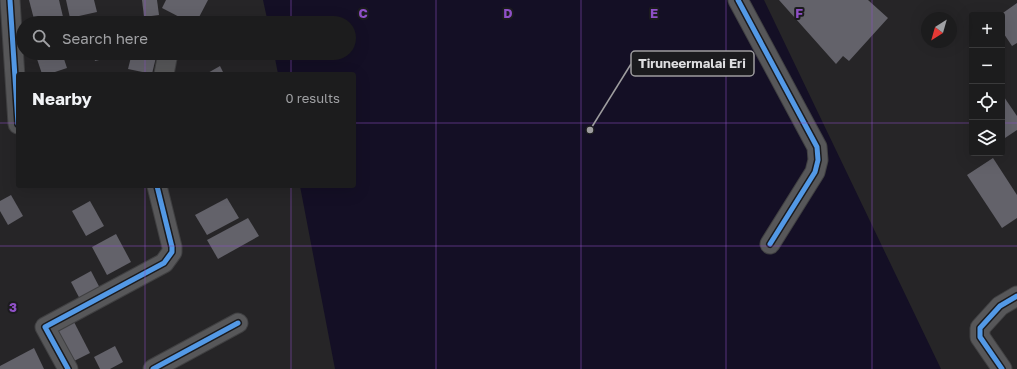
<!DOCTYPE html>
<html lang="en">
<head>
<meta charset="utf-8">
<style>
	body { margin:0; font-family:"Golos Text",sans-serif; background:#29292a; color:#f1f3f6 }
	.controls { position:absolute; right:12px; top:12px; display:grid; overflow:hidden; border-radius:4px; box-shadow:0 4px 16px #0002 }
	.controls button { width:36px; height:36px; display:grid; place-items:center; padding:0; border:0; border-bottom:1px solid #3a3a3b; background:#1c1c1d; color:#f1f3f6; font:20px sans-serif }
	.compass { position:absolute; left:921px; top:12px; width:36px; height:36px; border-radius:50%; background:#1c1c1d; box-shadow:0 4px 16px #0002; rotate:217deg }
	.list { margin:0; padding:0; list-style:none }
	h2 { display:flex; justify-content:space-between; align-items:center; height:52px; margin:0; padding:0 16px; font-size:17px }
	h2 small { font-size:13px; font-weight:400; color:#a0a1a4 }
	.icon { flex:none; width:22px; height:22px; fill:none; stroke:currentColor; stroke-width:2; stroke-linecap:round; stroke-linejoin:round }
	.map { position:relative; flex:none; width:1017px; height:369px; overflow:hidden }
	.search { position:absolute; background:#1c1c1d; box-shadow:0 4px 16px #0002; left:16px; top:16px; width:340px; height:44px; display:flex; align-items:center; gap:10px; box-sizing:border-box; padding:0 14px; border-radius:22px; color:#a0a1a4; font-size:15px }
	.panel { position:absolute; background:#1c1c1d; box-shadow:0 4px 16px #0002; left:16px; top:72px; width:340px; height:116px; border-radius:4px }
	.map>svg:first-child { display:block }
	.water { fill:#140f25 }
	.building { fill:#63626a }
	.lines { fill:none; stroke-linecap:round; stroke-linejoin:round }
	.minor-casing { stroke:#404042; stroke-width:21 }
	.minor { stroke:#575759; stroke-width:19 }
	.cycleway-casing { stroke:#1b1b1e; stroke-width:8 }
	.cycleway { stroke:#5399e6; stroke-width:5 }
	.grid { fill:none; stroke:#8f50c6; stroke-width:1; stroke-opacity:0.55 }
	.grid-label { font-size:13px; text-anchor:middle; font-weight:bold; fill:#8f50c6; stroke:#1b1b1e; stroke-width:4; stroke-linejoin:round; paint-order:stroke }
	.leader { fill:none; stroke:#9e9d9f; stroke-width:1.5 }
	.callout-dot { fill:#9e9d9f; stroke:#1b1b1e; stroke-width:1.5 }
	.callout { fill:#1b1b1e; stroke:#9e9d9f; stroke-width:1.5 }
	.callout-label { font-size:13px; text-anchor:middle; font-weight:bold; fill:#dedee0 }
</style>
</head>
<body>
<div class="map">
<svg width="1017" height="369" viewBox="0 0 1017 369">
	<rect width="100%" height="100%" fill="#262527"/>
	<path class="water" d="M 263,0 L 764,0 L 941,369 L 335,369 L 300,186 L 354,186 L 354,74 L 278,74 L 274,53 L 349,53 L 349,23 L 268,23 Z"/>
	<g class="building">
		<path d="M 29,0 L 59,0 L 64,21 L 53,23 L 35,23 Z"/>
		<path d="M 66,0 L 94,0 L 97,12 L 70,18 Z"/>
		<path d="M 142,0 L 157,0 L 159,15 L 144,17 Z"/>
		<path d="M 166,0 L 208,0 L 196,23 L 191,23 L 162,8 Z"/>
		<path d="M 779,0 L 868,0 L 888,18 L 849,61 L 843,56 L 836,64 Z"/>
		<path d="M 1017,3 L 1017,43 L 1012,46 L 1002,31 L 1002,15 L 1000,15 Z"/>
		<path d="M 56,53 L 62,53 L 67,68 L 49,74 L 42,74 L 37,59 Z"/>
		<path d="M 93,53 L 120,53 L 120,55 L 95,61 Z"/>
		<path d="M 132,53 L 157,53 L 152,74 L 128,69 Z"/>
		<path d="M 220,66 L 224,74 L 206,74 Z"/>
		<path d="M 1002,94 L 1017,116 L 1017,130 L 1002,140 Z"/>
		<path d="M 993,158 L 1017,195 L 1017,218 L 1002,228 L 967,175 Z"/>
		<path d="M 11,195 L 23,216 L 8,225 L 0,211 L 0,201 Z"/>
		<path d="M 227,198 L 239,218 L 207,235 L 195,215 Z"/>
		<path d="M 90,201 L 104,226 L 86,236 L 72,211 Z"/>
		<path d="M 248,218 L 259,236 L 218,259 L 207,240 Z"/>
		<path d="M 116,234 L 131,262 L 107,275 L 92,247 Z"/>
		<path d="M 91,271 L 103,294 L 83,305 L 71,282 Z"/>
		<path d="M 74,322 L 90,353 L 72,362 L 56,331 Z"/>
		<path d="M 115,346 L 123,362 L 110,369 L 100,369 L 94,357 Z"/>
		<path d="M 34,348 L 44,369 L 0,369 L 0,366 Z"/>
	</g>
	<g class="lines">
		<g class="minor-casing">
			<g id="minor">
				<path d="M 10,0 L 18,124"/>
				<path d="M 738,0 L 817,147 L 818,160 L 815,172 L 770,244"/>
				<path d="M 164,74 L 168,53"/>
				<path d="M 68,369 L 45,327 L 164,263 L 172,252 L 172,247 L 157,186"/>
				<path d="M 153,369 L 238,323"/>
				<path d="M 1002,369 L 980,337 L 980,328 L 1000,306 L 1017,296"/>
			</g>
		</g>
		<use href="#minor" class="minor"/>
		<g class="cycleway-casing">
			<g id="cycleway">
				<path d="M 10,0 L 18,124"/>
				<path d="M 738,0 L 817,147 L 818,160 L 815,172 L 770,244"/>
				<path d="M 68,369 L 45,327 L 164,263 L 172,252 L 172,247 L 157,186"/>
				<path d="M 153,369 L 238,323"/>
				<path d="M 1002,369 L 980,337 L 980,328 L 1000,306 L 1017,296"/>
			</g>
		</g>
		<use href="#cycleway" class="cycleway"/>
	</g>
	<path class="grid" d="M 145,0 L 145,23M 291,0 L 291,23M 436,0 L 436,369M 581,0 L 581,369M 726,0 L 726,369M 872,0 L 872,369M 145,53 L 145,74M 291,53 L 291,74M 0,123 L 18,123M 354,123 L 972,123M 1002,123 L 1017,123M 145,186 L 145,369M 291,186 L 291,369M 0,246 L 1017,246"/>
	<g class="grid-label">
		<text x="363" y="18">C</text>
		<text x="508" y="18">D</text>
		<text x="654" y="18">E</text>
		<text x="799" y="18">F</text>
		<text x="13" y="312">3</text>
	</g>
	<path class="leader" d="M590 130L631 64"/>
	<circle class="callout-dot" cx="590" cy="130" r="4"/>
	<rect class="callout" x="631" y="51" width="123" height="25" rx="4"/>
	<g class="callout-label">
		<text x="692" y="68">Tiruneermalai Eri</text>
	</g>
</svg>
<div class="controls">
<button>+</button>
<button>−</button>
<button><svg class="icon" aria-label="locate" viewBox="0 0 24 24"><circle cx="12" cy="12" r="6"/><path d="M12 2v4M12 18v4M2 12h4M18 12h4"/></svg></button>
<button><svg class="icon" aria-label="layers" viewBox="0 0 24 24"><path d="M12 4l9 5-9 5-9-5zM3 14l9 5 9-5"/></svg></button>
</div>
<svg class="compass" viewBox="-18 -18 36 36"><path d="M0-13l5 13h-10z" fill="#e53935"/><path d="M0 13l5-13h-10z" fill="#a0a1a4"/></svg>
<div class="search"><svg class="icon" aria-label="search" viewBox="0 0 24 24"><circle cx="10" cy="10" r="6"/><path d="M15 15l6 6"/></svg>Search here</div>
<section class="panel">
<h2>Nearby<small>0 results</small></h2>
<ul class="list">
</ul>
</section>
</div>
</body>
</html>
